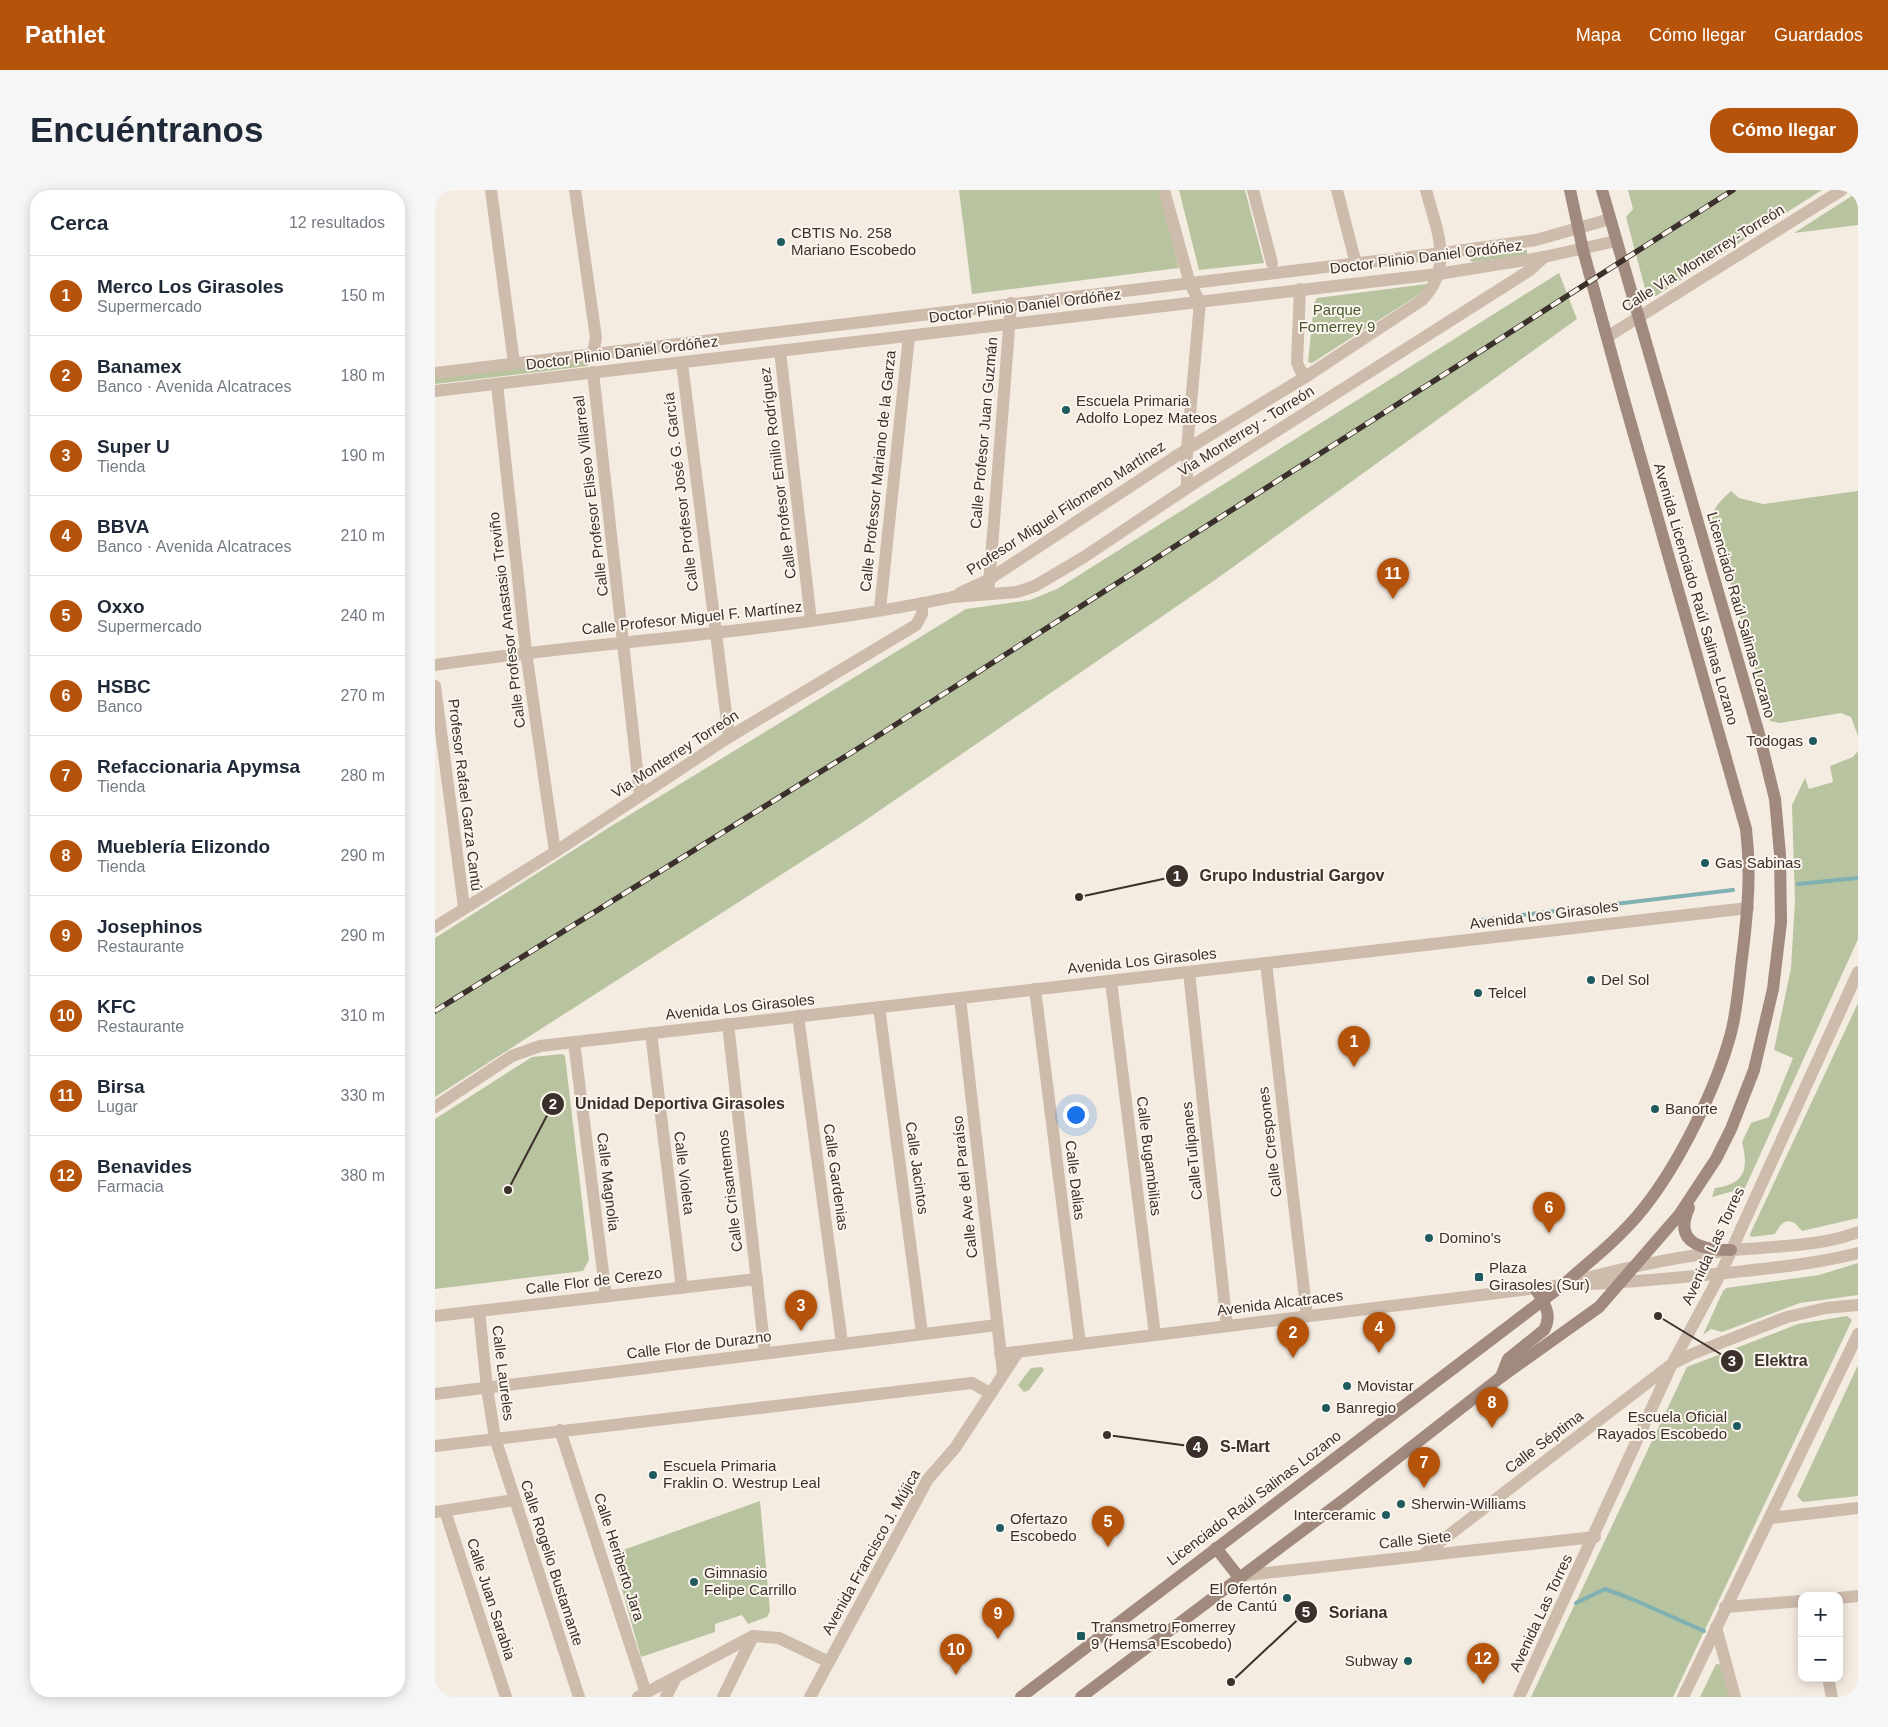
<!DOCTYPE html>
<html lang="es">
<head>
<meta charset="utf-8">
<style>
	body { margin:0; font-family:Helvetica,sans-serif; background:#f6f6f7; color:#1f2937 }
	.controls { position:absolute; right:15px; bottom:15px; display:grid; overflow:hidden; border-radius:10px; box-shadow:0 2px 12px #0003 }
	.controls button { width:45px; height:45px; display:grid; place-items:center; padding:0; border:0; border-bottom:1px solid #e0e1e3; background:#fff; color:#1f2937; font:25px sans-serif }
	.you { position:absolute; left:640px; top:924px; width:18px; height:18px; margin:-12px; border:4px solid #fff; border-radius:50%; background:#1a73e8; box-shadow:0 0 0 8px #1a73e833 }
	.badge { display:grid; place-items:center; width:32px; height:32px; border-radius:50%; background:#b45309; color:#fff; font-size:16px; font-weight:700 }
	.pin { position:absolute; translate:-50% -41px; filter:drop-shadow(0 1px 2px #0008) }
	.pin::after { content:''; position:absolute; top:26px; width:18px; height:15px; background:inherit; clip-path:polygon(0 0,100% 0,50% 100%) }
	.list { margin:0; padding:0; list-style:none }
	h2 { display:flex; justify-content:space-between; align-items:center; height:65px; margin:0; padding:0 20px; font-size:21px }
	h2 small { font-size:16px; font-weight:400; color:#747a83 }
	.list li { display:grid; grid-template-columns:32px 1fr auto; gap:15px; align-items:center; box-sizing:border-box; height:80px; padding:0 20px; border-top:1px solid #e0e1e3 }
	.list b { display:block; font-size:19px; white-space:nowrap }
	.list p { margin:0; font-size:16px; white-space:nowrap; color:#747a83 }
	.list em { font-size:16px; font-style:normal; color:#747a83 }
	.map { position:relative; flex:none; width:1423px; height:1507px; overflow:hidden; border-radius:20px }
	header { display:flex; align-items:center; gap:30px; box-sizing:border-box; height:70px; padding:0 25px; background:#b45309; color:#fff }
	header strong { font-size:24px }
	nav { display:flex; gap:28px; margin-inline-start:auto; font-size:18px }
	.intro { display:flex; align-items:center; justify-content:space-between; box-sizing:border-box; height:120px; padding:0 30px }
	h1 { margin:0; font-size:35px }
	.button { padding:12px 22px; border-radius:20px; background:#b45309; color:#fff; font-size:18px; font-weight:700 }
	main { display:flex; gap:30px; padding:0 30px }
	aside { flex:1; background:#fff; border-radius:20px; box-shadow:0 2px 12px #0003 }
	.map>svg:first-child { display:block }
	.green { fill:#b8c4a0 }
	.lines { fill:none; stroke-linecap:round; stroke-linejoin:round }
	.stream { stroke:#7fb0b2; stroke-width:4 }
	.minor { stroke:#cdbbac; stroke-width:12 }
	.tertiary { stroke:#cdbbac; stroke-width:12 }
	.secondary { stroke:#a18a7d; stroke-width:12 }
	.rail-casing { stroke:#3b302b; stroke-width:5.5 }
	.rail { stroke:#fbf5ee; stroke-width:4; stroke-dasharray:11; stroke-linecap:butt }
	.poi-dot { fill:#1f5a5e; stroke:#fbf5ee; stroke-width:2 }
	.labels { text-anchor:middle; stroke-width:4; stroke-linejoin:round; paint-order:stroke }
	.poi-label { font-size:15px; fill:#3b302b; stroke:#fbf5ee; text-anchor:start }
	.street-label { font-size:15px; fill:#3b302b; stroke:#fbf5ee }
	.park-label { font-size:15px; fill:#4a5a2e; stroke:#fbf5ee }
	.leader { fill:none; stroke:#3b302b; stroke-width:2 }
	.callout-dot { fill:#3b302b; stroke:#fbf5ee; stroke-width:2 }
	.mark-label { font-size:15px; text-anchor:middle; font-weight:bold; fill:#fff }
	.callout-label { font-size:16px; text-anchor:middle; font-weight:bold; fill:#3b302b; stroke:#fbf5ee; stroke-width:4; stroke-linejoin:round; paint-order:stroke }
</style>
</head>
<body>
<header>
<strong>Pathlet</strong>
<nav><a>Mapa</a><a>Cómo llegar</a><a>Guardados</a></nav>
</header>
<div class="intro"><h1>Encuéntranos</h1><a class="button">Cómo llegar</a></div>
<main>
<aside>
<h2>Cerca<small>12 resultados</small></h2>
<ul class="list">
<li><span class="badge">1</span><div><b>Merco Los Girasoles</b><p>Supermercado</p></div><em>150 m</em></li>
<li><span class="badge">2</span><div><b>Banamex</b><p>Banco · Avenida Alcatraces</p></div><em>180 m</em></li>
<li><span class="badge">3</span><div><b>Super U</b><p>Tienda</p></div><em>190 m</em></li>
<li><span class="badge">4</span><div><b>BBVA</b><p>Banco · Avenida Alcatraces</p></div><em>210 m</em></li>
<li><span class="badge">5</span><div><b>Oxxo</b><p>Supermercado</p></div><em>240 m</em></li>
<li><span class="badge">6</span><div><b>HSBC</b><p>Banco</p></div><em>270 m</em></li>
<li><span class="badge">7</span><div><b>Refaccionaria Apymsa</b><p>Tienda</p></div><em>280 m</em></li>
<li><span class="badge">8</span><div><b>Mueblería Elizondo</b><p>Tienda</p></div><em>290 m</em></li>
<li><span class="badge">9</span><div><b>Josephinos</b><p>Restaurante</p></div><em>290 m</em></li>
<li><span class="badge">10</span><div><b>KFC</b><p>Restaurante</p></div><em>310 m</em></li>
<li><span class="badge">11</span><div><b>Birsa</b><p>Lugar</p></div><em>330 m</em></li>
<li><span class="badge">12</span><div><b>Benavides</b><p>Farmacia</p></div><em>380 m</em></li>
</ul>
</aside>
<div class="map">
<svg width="1423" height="1507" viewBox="0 0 1423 1507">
	<rect width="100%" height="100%" fill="#f4ebe1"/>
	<g class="green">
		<path d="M 524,0 L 725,0 L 744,78 L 537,104 Z"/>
		<path d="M 744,0 L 810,0 L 829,73 L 764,80 Z"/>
		<path d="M 1193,0 L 1387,0 L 1221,106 L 1212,106 L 1191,27 L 1198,19 Z"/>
		<path d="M 1423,2 L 1423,35 L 1359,43 Z"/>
		<path d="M 1092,60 L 1092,65 L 1037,72 L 1035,70 L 1038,66 Z"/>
		<path d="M 1124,83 L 1142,129 L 780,390 L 422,636 L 0,907 L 0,748 L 178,635 L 531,419 L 595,410 L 622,399 Z"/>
		<path d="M 992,94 L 994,98 L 877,173 L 873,172 L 879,113 L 882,108 Z"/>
		<path d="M 154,170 L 153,176 L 0,194 L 0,186 Z"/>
		<path d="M 1296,301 L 1304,308 L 1328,314 L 1423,301 L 1423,546 L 1416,527 L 1406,523 L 1345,533 L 1335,531 L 1277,331 C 1277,317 1287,310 1296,301 Z"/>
		<path d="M 1423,561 L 1423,749 L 1310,998 L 1277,1007 L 1280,998 C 1310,994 1314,979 1307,952 L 1316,933 L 1334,927 L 1358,868 L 1339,860 L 1356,778 L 1360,711 L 1357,615 L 1370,588 L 1374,599 L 1398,592 L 1395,576 L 1418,567 Z"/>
		<path d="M 1423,813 L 1423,1028 L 1367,1041 L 1360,1033 C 1349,1028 1345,1035 1340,1044 L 1316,1047 L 1315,1044 Z"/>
		<path d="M 127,864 L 130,866 L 154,1070 L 148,1081 L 0,1099 L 0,929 L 97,867 Z"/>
		<path d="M 1423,1073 L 1423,1105 L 1365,1113 L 1287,1142 L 1276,1139 L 1268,1145 L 1288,1101 L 1291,1098 L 1384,1085 Z"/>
		<path d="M 1412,1126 L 1417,1130 L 1238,1507 L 1096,1507 L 1252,1177 L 1363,1134 Z"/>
		<path d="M 1423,1175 L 1423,1306 L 1368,1312 L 1362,1306 Z"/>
		<path d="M 607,1177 L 609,1180 L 594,1200 L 589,1202 L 583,1195 L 596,1178 Z"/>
		<path d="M 325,1311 L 335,1421 L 332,1427 L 313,1434 L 307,1425 L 280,1434 L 280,1442 L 206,1467 L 177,1364 Z"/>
		<path d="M 1281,1474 L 1289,1475 L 1297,1507 L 1265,1507 Z"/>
	</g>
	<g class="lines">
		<g class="stream">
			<path d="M 1363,694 L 1423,688"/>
			<path d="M 1037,731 L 1298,700"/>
			<path d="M 1141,1413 L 1170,1399 L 1197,1409 L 1269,1441"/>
		</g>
		<g class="minor">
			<path d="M 56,0 L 79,173"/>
			<path d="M 140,0 L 161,148 L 158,163"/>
			<path d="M 729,0 L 755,94 L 765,112 L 752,259 L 752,298"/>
			<path d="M 818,0 L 837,73"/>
			<path d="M 902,0 L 921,74"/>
			<path d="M 865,99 L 862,172 L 865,180 L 872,186"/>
			<path d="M 1172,147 L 1407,0"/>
			<path d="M 345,161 L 376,431"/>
			<path d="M 247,173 L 294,547"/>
			<path d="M 158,182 L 205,606"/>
			<path d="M 62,194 L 91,462 L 120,662"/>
			<path d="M 554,395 L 576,113"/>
			<path d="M 525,403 L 553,390 L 752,259 L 872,186 L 987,110 C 1020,76 1001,39 991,0"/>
			<path d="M 518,407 L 582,402 L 600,396 L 649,367 L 752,298 L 1095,80 L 1109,67"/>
			<path d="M 445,419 L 474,146"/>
			<path d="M 0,496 L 29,717"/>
			<path d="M 0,737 L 120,662 L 294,547 L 481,435 L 487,424 L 487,413"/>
			<path d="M 831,773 L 872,1126"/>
			<path d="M 754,782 L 792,1136"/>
			<path d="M 676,791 L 720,1145"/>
			<path d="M 600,799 L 645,1154"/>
			<path d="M 525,808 L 568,1183"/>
			<path d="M 444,817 L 487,1143"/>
			<path d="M 363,826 L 407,1153"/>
			<path d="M 293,834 L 330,1163"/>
			<path d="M 216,843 L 247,1098"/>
			<path d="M 139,852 L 171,1106"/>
			<path d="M 0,917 L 77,866 L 105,856 L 1313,718"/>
			<path d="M 44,1121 L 52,1198 L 60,1248 L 144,1507"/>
			<path d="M 0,1126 L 322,1089"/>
			<path d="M 0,1204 L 562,1135"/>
			<path d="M 125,1240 L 211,1503"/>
			<path d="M 0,1256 L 537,1193 L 555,1203"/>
			<path d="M 10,1321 L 71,1507"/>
			<path d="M 0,1322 L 79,1310"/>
			<path d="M 1335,1328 L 1423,1318"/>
			<path d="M 988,1365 L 1237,1174 L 1257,1164 L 1352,1127 L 1391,1118 L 1423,1115"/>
			<path d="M 803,1386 L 1160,1347"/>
			<path d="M 1404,1408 L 1423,1406"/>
			<path d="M 1290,1417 L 1367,1411"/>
			<path d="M 1281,1437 L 1300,1507"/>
			<path d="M 1393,1488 L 1397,1507"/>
			<path d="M 231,1507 L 241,1487"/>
			<path d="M 288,1507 L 318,1446"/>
		</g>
		<g class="tertiary">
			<path d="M 0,183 L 1008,63 L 1101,50 L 1175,29"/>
			<path d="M 0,201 L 1003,84 L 1109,67 L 1181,51"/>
			<path d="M 0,475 C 172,450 347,443 518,407"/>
			<path d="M 1148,1089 C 1197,1076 1247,1066 1298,1060 C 1339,1056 1384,1057 1423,1042"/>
			<path d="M 565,1164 L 1128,1095 C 1183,1094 1237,1088 1291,1083 C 1336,1078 1380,1074 1423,1063"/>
			<path d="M 203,1507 L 318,1446 L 344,1448 L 394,1472"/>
			<path d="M 375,1507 L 493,1289 L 520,1258 L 583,1162"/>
			<path d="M 1084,1507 L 1237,1174 L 1286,1083 L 1423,782"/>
			<path d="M 1248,1507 L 1423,1144"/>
		</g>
		<g class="secondary">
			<path d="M 1254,1018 C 1237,1054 1269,1060 1296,1060"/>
			<path d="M 1066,1187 L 1073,1169 L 1109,1140 C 1118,1124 1109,1113 1100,1098"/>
			<path d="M 781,1358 L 803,1386"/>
			<path d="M 586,1507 L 1128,1095 C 1156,1070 1185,1048 1208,1019 C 1244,974 1281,899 1296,843 C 1303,816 1304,788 1308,760 C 1313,719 1316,680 1311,639 L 1188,206 L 1148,60 L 1135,0"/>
			<path d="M 646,1507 L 915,1305 L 1066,1187 L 1164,1117 L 1244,1025 L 1281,969 L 1296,939 L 1319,880 L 1338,799 L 1346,732 L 1345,664 L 1340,609 L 1324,544 L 1167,0"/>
		</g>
		<g class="rail-casing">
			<path id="rail" d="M 0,821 L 427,556 L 1298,0"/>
		</g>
		<use href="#rail" class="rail"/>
	</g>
	<g class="poi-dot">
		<circle cx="346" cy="52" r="5"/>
		<circle cx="631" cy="220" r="5"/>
		<circle cx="1378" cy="551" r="5"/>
		<circle cx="1270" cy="673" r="5"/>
		<circle cx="1156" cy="790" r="5"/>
		<circle cx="1043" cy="803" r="5"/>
		<circle cx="1220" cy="919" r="5"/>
		<circle cx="994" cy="1048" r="5"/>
		<rect x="1039" y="1082" width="10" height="10" rx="2.5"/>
		<circle cx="912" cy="1196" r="5"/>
		<circle cx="891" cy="1218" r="5"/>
		<circle cx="1302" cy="1236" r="5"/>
		<circle cx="218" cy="1285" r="5"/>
		<circle cx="966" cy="1314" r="5"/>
		<circle cx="951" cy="1325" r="5"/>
		<circle cx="565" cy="1338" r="5"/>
		<circle cx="259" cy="1392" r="5"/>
		<circle cx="852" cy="1408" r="5"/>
		<rect x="641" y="1441" width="10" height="10" rx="2.5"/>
		<circle cx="973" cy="1471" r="5"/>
	</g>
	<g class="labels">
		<g class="poi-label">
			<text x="356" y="48">CBTIS No. 258<tspan x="356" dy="17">Mariano Escobedo</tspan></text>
			<text x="641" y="216">Escuela Primaria<tspan x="641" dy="17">Adolfo Lopez Mateos</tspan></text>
			<text x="1368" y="556" text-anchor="end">Todogas</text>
			<text x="1280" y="678">Gas Sabinas</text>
			<text x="1166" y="795">Del Sol</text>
			<text x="1053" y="808">Telcel</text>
			<text x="1230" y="924">Banorte</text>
			<text x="1004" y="1053">Domino's</text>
			<text x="1054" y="1083">Plaza<tspan x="1054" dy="17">Girasoles (Sur)</tspan></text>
			<text x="922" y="1201">Movistar</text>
			<text x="901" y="1223">Banregio</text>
			<text x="1292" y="1232" text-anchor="end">Escuela Oficial<tspan x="1292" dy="17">Rayados Escobedo</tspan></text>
			<text x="228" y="1281">Escuela Primaria<tspan x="228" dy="17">Fraklin O. Westrup Leal</tspan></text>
			<text x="976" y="1319">Sherwin-Williams</text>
			<text x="941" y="1330" text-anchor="end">Interceramic</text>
			<text x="575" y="1334">Ofertazo<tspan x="575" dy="17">Escobedo</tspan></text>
			<text x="269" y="1388">Gimnasio<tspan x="269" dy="17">Felipe Carrillo</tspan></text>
			<text x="842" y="1404" text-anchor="end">El Ofertón<tspan x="842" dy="17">de Cantú</tspan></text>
			<text x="656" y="1442">Transmetro Fomerrey<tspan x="656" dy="17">9 (Hemsa Escobedo)</tspan></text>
			<text x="963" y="1476" text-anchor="end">Subway</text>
		</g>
		<g class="street-label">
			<text transform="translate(991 67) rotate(-7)" y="5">Doctor Plinio Daniel Ordóñez</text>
			<text transform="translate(1268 68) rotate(-32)" y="5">Calle Vía Monterrey-Torreón</text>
			<text transform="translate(590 116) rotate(-7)" y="5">Doctor Plinio Daniel Ordóñez</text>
			<text transform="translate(187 163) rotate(-7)" y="5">Doctor Plinio Daniel Ordóñez</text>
			<text transform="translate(811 241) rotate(-32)" y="5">Via Monterrey - Torreón</text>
			<text transform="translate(549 243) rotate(-85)" y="5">Calle Profesor Juan Guzmán</text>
			<text transform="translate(443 281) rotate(-84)" y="5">Calle Professor Mariano de la Garza</text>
			<text transform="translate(343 283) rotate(-97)" y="5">Calle Profesor Emilio Rodríguez</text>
			<text transform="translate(246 302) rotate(-97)" y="5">Calle Profesor José G. García</text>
			<text transform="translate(156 306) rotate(-97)" y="5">Calle Profesor Eliseo Villarreal</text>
			<text transform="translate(631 318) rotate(-33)" y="5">Profesor Miguel Filomeno Martínez</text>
			<text transform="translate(1261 404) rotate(74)" y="5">Avenida Licenciado Raúl Salinas Lozano</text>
			<text transform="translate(1306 425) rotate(74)" y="5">Licenciado Raúl Salinas Lozano</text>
			<text transform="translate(257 428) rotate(-6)" y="5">Calle Profesor Miguel F. Martínez</text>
			<text transform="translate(72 430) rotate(-97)" y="5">Calle Profesor Anastasio Treviño</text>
			<text transform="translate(240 564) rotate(-33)" y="5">Via Monterrey Torreón</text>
			<text transform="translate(30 605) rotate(83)" y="5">Profesor Rafael Garza Cantú</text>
			<text transform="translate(1109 725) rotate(-7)" y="5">Avenida Los Girasoles</text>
			<text transform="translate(707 771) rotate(-6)" y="5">Avenida Los Girasoles</text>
			<text transform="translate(305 817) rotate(-6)" y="5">Avenida Los Girasoles</text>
			<text transform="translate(835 952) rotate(-97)" y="5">Calle Crespones</text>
			<text transform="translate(757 961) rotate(-96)" y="5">CalleTulipanes</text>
			<text transform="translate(714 966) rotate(83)" y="5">Calle Bugambilias</text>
			<text transform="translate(482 978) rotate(82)" y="5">Calle Jacintos</text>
			<text transform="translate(249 983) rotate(83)" y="5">Calle Violeta</text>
			<text transform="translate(401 987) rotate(82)" y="5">Calle Gardenias</text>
			<text transform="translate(640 990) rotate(83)" y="5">Calle Dalias</text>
			<text transform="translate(173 992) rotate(83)" y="5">Calle Magnolia</text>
			<text transform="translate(530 997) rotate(-96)" y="5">Calle Ave del Paraíso</text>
			<text transform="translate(295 1001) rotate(-97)" y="5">Calle Crisantemos</text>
			<text transform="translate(1278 1056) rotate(-65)" y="5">Avenida Las Torres</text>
			<text transform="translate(159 1091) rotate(-7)" y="5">Calle Flor de Cerezo</text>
			<text transform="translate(845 1113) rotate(-7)" y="5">Avenida Alcatraces</text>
			<text transform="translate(264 1155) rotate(-7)" y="5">Calle Flor de Durazno</text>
			<text transform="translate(68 1183) rotate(83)" y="5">Calle Laureles</text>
			<text transform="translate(1109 1252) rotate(-37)" y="5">Calle Séptima</text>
			<text transform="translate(819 1308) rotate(-37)" y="5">Licenciado Raúl Salinas Lozano</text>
			<text transform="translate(980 1350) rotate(-6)" y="5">Calle Siete</text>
			<text transform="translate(436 1362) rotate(-61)" y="5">Avenida Francisco J. Mújica</text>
			<text transform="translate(184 1367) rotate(72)" y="5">Calle Heriberto Jara</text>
			<text transform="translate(117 1373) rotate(72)" y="5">Calle Rogelio Bustamante</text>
			<text transform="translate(56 1409) rotate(72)" y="5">Calle Juan Sarabia</text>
			<text transform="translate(1106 1423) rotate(-65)" y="5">Avenida Las Torres</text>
		</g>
		<g class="park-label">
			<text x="902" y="125">Parque<tspan x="902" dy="17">Fomerrey 9</tspan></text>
		</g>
	</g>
	<path class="leader" d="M644 707L742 686M73 1000L118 914M1223 1126L1297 1171M672 1245L762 1257M796 1492L871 1422"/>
	<g class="callout-dot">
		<circle cx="644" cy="707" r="5"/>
		<circle cx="73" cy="1000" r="5"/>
		<circle cx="1223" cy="1126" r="5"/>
		<circle cx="672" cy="1245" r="5"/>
		<circle cx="796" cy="1492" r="5"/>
		<circle cx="742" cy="686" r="12"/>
		<circle cx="118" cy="914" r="12"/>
		<circle cx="1297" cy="1171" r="12"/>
		<circle cx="762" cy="1257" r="12"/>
		<circle cx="871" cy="1422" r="12"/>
	</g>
	<g class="mark-label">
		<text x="742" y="691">1</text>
		<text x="118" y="919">2</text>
		<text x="1297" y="1176">3</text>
		<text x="762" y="1262">4</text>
		<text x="871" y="1427">5</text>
	</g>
	<g class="callout-label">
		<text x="857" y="691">Grupo Industrial Gargov</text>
		<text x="245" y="919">Unidad Deportiva Girasoles</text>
		<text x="1346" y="1176">Elektra</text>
		<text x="810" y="1262">S-Mart</text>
		<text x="923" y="1428">Soriana</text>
	</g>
</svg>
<div class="controls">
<button>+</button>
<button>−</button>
</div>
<div class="you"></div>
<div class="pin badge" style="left:919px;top:877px">1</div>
<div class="pin badge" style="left:858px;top:1168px">2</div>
<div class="pin badge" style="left:366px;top:1141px">3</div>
<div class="pin badge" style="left:944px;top:1163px">4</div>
<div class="pin badge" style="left:673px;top:1357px">5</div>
<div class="pin badge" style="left:1114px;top:1043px">6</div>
<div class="pin badge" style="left:989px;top:1298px">7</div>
<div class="pin badge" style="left:1057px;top:1238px">8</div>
<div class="pin badge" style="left:563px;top:1449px">9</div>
<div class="pin badge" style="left:521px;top:1485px">10</div>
<div class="pin badge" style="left:958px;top:409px">11</div>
<div class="pin badge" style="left:1048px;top:1494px">12</div>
</div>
</main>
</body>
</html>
